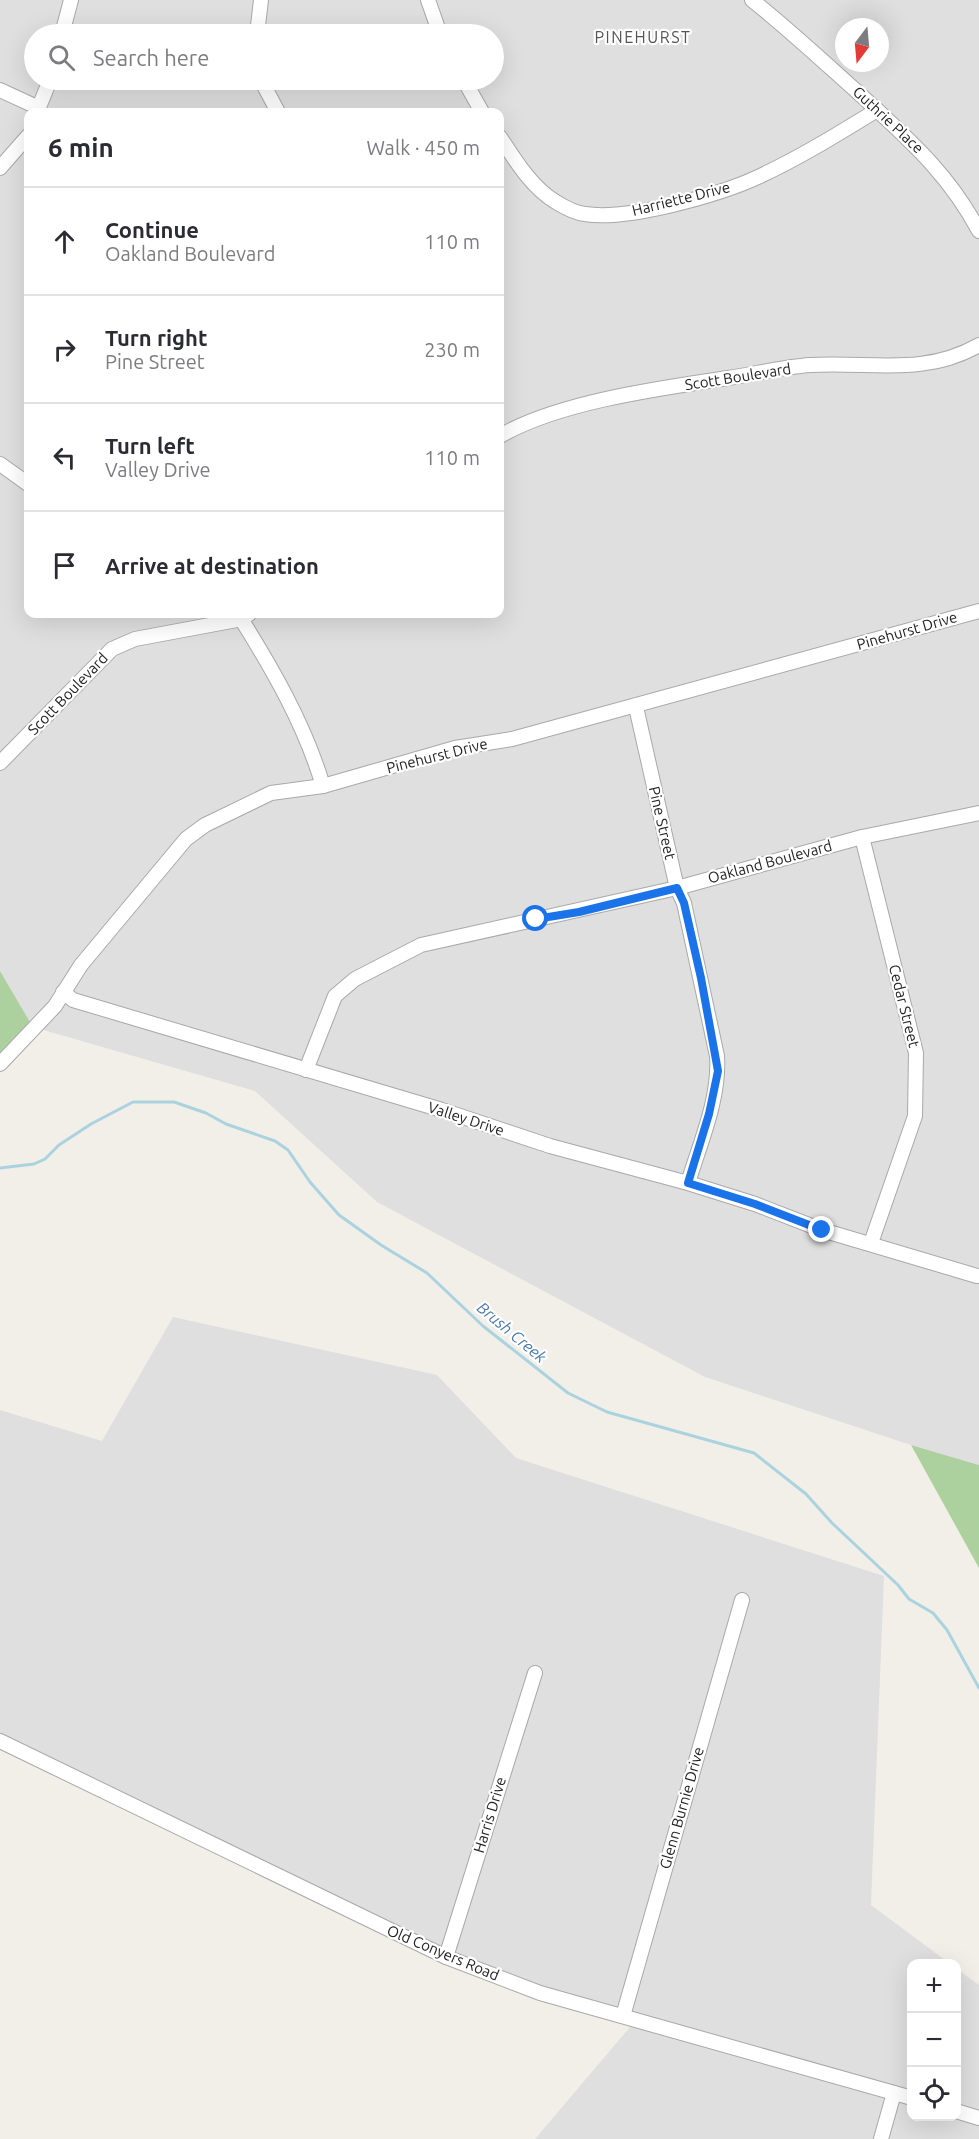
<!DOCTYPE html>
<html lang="en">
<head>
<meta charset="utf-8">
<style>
	body { margin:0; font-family:Ubuntu,sans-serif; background:#f7f7f7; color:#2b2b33 }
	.controls { position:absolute; right:18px; bottom:18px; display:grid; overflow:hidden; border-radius:12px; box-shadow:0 6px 24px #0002 }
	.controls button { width:54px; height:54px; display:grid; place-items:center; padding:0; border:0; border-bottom:2px solid #e1e1e2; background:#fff; color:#2b2b33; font:30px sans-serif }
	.compass { position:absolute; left:835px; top:18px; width:54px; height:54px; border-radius:50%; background:#fff; box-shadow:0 6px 24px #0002; rotate:196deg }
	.stop { position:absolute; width:18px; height:18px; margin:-14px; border:4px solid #1a73e8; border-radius:50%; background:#fff }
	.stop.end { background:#1a73e8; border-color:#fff; box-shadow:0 2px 6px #0008 }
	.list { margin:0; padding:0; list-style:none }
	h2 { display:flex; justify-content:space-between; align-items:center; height:78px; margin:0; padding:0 24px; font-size:26px }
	h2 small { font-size:20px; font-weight:400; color:#7c7c81 }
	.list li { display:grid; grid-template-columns:39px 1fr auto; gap:18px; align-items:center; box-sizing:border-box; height:108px; padding:0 24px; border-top:2px solid #e1e1e2 }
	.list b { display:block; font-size:22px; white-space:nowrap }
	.list p { margin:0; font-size:20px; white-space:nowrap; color:#7c7c81 }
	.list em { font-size:20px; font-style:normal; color:#7c7c81 }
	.icon { flex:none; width:33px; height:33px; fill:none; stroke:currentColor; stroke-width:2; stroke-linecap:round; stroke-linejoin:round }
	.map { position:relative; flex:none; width:979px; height:2139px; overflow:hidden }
	.search { position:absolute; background:#fff; box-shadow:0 6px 24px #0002; left:24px; top:24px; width:480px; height:66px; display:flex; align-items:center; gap:15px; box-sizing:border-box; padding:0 21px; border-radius:33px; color:#7c7c81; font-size:22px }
	.panel { position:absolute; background:#fff; box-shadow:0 6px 24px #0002; left:24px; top:108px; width:480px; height:510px; border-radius:12px }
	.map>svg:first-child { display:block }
	.residential { fill:#e0dfdf; fill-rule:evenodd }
	.forest { fill:#add19e }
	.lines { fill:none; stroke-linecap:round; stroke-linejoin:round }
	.stream { stroke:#aad3df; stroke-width:3 }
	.minor-casing { stroke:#a9a9a9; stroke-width:16 }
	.minor { stroke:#fff; stroke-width:14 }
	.route { stroke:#1a73e8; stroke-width:8 }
	.labels { text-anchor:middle; stroke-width:4.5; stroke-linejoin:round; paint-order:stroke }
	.street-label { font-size:15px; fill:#222; stroke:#fff }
	.neighbourhood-label { font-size:16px; letter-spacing:1.5px; fill:#555; stroke:#fff }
	.water-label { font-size:16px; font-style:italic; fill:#4a7aab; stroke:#fff }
</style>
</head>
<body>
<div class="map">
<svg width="979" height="2139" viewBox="0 0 979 2139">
	<rect width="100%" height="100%" fill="#f2efe9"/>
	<g class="residential">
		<path d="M 0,0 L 979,0 L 979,1465 L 911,1445 L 705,1377 L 377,1202 L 255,1091 L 33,1027 L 0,971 ZM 844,27 L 880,27 L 880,63 L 844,63 ZM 34,34 L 494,34 L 494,80 L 34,80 ZM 28,112 L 500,112 L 500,614 L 28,614 Z"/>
		<path d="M 173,1317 L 437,1375 L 516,1458 L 884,1576 L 871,1905 L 949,1963 L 912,1964 L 912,2116 L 956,2116 L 957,1969 L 979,1985 L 979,2139 L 535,2139 L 636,2020 L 496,1983 L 0,1739 L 0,1410 L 102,1441 Z"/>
	</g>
	<g class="forest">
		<path d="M 0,971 L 33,1027 L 0,1070 Z"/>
		<path d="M 911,1445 L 979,1465 L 979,1568 Z"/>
	</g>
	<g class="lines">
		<path class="stream" d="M 0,1168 L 34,1164 L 45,1159 L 59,1145 L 91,1124 L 133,1102 L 174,1102 L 206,1113 L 226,1124 L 275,1141 L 288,1150 L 310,1182 L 339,1215 L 381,1245 L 427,1273 L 483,1326 L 568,1393 L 607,1412 L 754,1453 L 806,1494 L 832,1523 L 898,1585 L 909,1599 L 933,1613 L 947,1630 L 979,1688"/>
		<g class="minor-casing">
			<g id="minor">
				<path d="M 428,0 L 440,34"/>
				<path d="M 752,0 C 791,31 826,64 863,97 C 910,141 948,173 979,231"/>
				<path d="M 62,34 L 71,0"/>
				<path d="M 257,34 L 261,0"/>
				<path d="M 261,80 L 278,112"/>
				<path d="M 464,80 L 482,112"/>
				<path d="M 0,90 L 39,108"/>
				<path d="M 37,112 L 50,80"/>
				<path d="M 500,137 C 515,160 532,188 556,202 C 564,207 576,213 585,214 C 627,221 719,195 758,177 C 799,158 838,134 877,110"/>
				<path d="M 0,168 L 28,136"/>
				<path d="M 500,436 C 558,402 661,388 728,378 C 755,374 783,367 810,365 C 870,361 923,377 979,345"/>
				<path d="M 0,464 L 28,484"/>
				<path d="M 238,614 C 272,668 305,725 323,786"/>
				<path d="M 636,707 L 677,888 L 684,903 L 717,1056 C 720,1098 700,1143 688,1183"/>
				<path d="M 0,763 L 112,649 L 135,639 L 242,619 L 249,614"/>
				<path d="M 862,837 L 916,1053 L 915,1116 L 871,1243"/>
				<path d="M 63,992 L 73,1000 L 442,1110 L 550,1146 L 688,1183 L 755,1204 L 822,1230 L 977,1276"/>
				<path d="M 0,1064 L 55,1006 L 81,965 L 186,839 L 205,825 L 271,793 L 323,786 L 455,748 L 512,739 L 979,611"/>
				<path d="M 306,1070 L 335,996 L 355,979 L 421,945 L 677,888 L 862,837 L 979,813"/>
				<path d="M 0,1741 L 446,1957 L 540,1993 L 912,2098"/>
				<path d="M 446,1957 L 535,1673"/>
				<path d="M 623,2016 L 742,1600"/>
				<path d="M 956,2111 L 979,2118"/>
				<path d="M 881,2139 L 894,2093"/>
			</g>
		</g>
		<use href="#minor" class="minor"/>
	</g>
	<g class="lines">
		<path class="route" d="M 536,919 L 579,912 L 677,888 L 684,903 L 701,978 L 718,1071 L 709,1114 L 688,1183 L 755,1204 L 822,1230"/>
	</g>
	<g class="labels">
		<g class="street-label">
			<text transform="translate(888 120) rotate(43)" y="5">Guthrie Place</text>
			<text transform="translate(681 199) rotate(-14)" y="5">Harriette Drive</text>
			<text transform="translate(738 377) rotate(-9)" y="5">Scott Boulevard</text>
			<text transform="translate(907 631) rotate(-16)" y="5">Pinehurst Drive</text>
			<text transform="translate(68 694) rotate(-46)" y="5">Scott Boulevard</text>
			<text transform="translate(437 756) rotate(-14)" y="5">Pinehurst Drive</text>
			<text transform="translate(662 823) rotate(77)" y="5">Pine Street</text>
			<text transform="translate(770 862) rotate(-15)" y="5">Oakland Boulevard</text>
			<text transform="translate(904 1006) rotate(76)" y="5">Cedar Street</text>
			<text transform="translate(466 1119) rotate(18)" y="5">Valley Drive</text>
			<text transform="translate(682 1808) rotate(-74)" y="5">Glenn Burnie Drive</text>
			<text transform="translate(490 1815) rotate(-73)" y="5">Harris Drive</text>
			<text transform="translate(443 1953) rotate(23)" y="5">Old Conyers Road</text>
		</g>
		<g class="neighbourhood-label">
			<text x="643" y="43">PINEHURST</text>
		</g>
		<g class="water-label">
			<text transform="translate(512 1332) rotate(40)" y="6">Brush Creek</text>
		</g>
	</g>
</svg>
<div class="controls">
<button>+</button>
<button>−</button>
<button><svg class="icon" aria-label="locate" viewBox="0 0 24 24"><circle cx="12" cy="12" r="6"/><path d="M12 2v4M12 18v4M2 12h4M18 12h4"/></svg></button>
</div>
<svg class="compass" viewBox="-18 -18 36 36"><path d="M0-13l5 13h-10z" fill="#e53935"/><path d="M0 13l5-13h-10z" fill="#7c7c81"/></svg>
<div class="stop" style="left:536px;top:919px"></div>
<div class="stop end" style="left:822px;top:1230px"></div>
<div class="search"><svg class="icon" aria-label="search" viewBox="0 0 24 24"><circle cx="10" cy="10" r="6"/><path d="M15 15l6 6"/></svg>Search here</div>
<section class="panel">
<h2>6 min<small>Walk · 450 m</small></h2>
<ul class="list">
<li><svg class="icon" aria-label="ahead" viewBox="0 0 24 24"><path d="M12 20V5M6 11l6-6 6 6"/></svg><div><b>Continue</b><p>Oakland Boulevard</p></div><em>110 m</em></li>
<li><svg class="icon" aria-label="right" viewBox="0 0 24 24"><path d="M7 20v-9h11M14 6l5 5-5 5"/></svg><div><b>Turn right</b><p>Pine Street</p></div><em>230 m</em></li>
<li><svg class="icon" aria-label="left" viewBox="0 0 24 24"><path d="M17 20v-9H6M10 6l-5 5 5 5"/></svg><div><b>Turn left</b><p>Valley Drive</p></div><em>110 m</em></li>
<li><svg class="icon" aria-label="arrive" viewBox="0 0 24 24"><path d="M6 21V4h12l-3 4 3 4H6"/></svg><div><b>Arrive at destination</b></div></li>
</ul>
</section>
</div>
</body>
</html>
